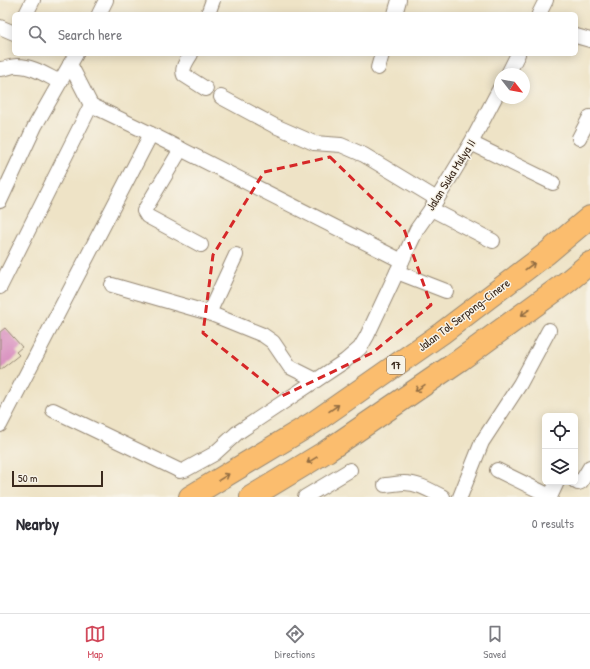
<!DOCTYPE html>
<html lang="en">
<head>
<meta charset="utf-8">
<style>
	body { margin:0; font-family:"Patrick Hand",sans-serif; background:#f7f7f7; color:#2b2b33 }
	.controls { position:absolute; right:12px; bottom:12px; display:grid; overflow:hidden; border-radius:6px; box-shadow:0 2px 10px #0003 }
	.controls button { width:36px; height:36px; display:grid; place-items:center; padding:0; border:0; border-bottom:1px solid #e1e1e2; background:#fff; color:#2b2b33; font:20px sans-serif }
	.compass { position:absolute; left:494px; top:68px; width:36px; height:36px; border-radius:50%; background:#fff; box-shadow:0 2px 10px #0003; rotate:121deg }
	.scale { position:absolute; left:12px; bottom:10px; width:91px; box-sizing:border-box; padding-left:4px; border:2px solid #3b2a1e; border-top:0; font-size:11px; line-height:14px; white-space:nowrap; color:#3b2a1e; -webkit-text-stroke:3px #f7f3e8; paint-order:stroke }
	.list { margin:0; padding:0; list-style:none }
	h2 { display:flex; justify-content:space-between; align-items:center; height:52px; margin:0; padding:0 16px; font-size:17px }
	h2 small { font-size:13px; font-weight:400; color:#7c7c81 }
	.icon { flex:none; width:22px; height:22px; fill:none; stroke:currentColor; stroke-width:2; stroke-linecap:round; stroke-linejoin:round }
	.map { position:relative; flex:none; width:590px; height:497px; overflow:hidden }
	.search { position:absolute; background:#fff; box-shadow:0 2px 10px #0003; left:12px; right:12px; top:12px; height:44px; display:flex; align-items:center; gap:10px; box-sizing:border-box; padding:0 14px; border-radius:6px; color:#7c7c81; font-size:15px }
	.sheet { height:116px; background:#fff }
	nav { display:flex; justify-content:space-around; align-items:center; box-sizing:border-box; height:56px; border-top:1px solid #e1e1e2; background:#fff; font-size:11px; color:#7c7c81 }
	nav a { display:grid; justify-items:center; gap:2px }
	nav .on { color:#d1495b }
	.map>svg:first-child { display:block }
	.building { fill:#d990c0 }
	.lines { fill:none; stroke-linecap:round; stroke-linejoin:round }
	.street-casing { stroke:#948672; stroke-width:16 }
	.highway-casing { stroke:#948672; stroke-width:24 }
	.street { stroke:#fff; stroke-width:14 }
	.highway { stroke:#fbbd6e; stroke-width:22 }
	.oneway { stroke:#916c42 }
	.marked { fill:none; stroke:#d62828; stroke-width:3; stroke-dasharray:8 5; stroke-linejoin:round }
	.labels { text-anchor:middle; stroke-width:3; stroke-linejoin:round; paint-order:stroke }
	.shield { fill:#f7f3e8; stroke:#73665b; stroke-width:1 }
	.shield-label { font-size:11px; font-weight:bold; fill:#3b2a1e }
	.street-label { font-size:12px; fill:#3b2a1e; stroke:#f7f3e8 }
</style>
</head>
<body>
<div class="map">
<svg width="590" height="497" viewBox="0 0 590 497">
	<rect width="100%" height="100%" fill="#f7f3e8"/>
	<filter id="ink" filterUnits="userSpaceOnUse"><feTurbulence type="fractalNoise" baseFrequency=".025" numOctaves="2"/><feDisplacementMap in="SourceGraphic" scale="8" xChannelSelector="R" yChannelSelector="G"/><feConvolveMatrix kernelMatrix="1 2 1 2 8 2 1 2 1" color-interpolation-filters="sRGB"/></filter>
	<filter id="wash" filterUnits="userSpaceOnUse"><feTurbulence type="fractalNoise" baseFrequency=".012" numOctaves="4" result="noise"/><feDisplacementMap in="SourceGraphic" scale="16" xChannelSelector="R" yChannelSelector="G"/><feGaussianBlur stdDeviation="0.9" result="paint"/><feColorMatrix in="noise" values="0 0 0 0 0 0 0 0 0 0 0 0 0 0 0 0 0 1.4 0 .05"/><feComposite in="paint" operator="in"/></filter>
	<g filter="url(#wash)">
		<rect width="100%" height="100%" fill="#eee3c6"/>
		<g id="blocks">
			<path class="building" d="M 5,328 L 22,347 L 16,352 L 19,355 L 0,370 L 0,332 Z"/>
		</g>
	</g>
	<g filter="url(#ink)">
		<use href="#blocks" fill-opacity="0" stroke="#948672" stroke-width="1"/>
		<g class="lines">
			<g class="street-casing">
				<g id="street">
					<path d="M 26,14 L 33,0"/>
					<path d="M 99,14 L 106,0"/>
					<path d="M 208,14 L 213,0"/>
					<path d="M 395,14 L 399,0"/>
					<path d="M 539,14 L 546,0"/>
					<path d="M 0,27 L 14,33"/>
					<path d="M 576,36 L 590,40"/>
					<path d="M 191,54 C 187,61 181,68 184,75 L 206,89"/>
					<path d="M 70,64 L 91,105"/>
					<path d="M 378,68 L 382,54"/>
					<path d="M 0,69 C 7,69 12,65 18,66 C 33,66 47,76 60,82"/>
					<path d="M 508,74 L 518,54"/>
					<path d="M 221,97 L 273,125 L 314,143 L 341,145 L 364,155 L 437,199"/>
					<path d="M 91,105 L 151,134 L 402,261"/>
					<path d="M 579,138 L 590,117"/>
					<path d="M 471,143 L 553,183"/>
					<path d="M 181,149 L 144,211 L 147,216 L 201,245"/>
					<path d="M 0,201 L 35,126 L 76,54"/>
					<path d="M 431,209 L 493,241"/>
					<path d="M 397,272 L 446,291"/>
					<path d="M 112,285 L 209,313 L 263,335 L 273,342 L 290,367 L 316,380"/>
					<path d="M 0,287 L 91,105"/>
					<path d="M 209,313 L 236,255"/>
					<path d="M 53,410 L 174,468 L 180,471 L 185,470 L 214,454 L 237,433 L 345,361 L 360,348 L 367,336 L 417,229 L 431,209 L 471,143 L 500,88"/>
					<path d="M 0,425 L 151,134"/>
					<path d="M 497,470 L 550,496"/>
					<path d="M 575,481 L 578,483 L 581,482 L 590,467"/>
					<path d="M 385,485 C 392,485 398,483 404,483 C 419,483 431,491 443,497"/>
					<path d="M 305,497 L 350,470"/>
					<path d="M 460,497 L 482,442 L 520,384 L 549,330"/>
					<path d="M 550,497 L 557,482"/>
				</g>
			</g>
			<g class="highway-casing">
				<g id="highway">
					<path d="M 190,497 L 313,423 L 442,333 L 546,254 L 590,217"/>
					<path d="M 251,497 L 327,451 L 460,360 L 567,282 L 590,263"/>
				</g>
			</g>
			<use href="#street" class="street"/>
			<use href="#highway" class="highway"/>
		</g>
		<defs><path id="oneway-shaft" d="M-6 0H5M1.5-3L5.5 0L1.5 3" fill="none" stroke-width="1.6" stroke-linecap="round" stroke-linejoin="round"/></defs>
		<g class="oneway">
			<use href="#oneway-shaft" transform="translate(530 266) rotate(-37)"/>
			<use href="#oneway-shaft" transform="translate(526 312) rotate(144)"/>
			<use href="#oneway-shaft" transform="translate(420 388) rotate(146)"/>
			<use href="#oneway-shaft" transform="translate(334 408) rotate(-35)"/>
			<use href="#oneway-shaft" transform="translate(312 460) rotate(149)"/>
			<use href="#oneway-shaft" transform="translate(224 477) rotate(-31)"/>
		</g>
	</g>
	<path class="marked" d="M 330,157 L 404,229 L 431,305 L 372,353 L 282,396 L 203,333 L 213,255 L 264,172 Z"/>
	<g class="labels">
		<rect class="shield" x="387" y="356" width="18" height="18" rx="3"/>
		<g class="shield-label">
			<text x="396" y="369">17</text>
		</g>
		<g class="street-label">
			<text transform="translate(451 175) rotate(-58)" y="4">Jalan Suka Mulya II</text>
			<text transform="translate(464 315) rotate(-37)" y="4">Jalan Tol Serpong–Cinere</text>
		</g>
	</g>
</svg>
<div class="controls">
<button><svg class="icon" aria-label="locate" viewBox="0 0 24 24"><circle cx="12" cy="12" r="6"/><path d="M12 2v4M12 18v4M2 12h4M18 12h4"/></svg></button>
<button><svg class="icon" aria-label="layers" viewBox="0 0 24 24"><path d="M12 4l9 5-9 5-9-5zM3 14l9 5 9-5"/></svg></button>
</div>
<svg class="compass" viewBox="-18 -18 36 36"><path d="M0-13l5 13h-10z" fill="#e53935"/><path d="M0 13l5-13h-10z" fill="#7c7c81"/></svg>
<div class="scale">50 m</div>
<div class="search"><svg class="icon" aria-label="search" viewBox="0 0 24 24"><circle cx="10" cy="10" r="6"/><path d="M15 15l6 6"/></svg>Search here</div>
</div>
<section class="sheet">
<h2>Nearby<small>0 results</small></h2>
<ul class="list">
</ul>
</section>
<nav>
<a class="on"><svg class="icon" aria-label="map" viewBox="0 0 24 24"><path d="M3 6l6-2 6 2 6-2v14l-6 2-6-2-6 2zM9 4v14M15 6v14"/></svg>Map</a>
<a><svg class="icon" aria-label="directions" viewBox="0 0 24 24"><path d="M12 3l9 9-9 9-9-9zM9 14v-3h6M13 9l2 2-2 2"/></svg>Directions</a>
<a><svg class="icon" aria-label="saved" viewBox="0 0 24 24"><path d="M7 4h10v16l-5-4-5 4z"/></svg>Saved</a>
</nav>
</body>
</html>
